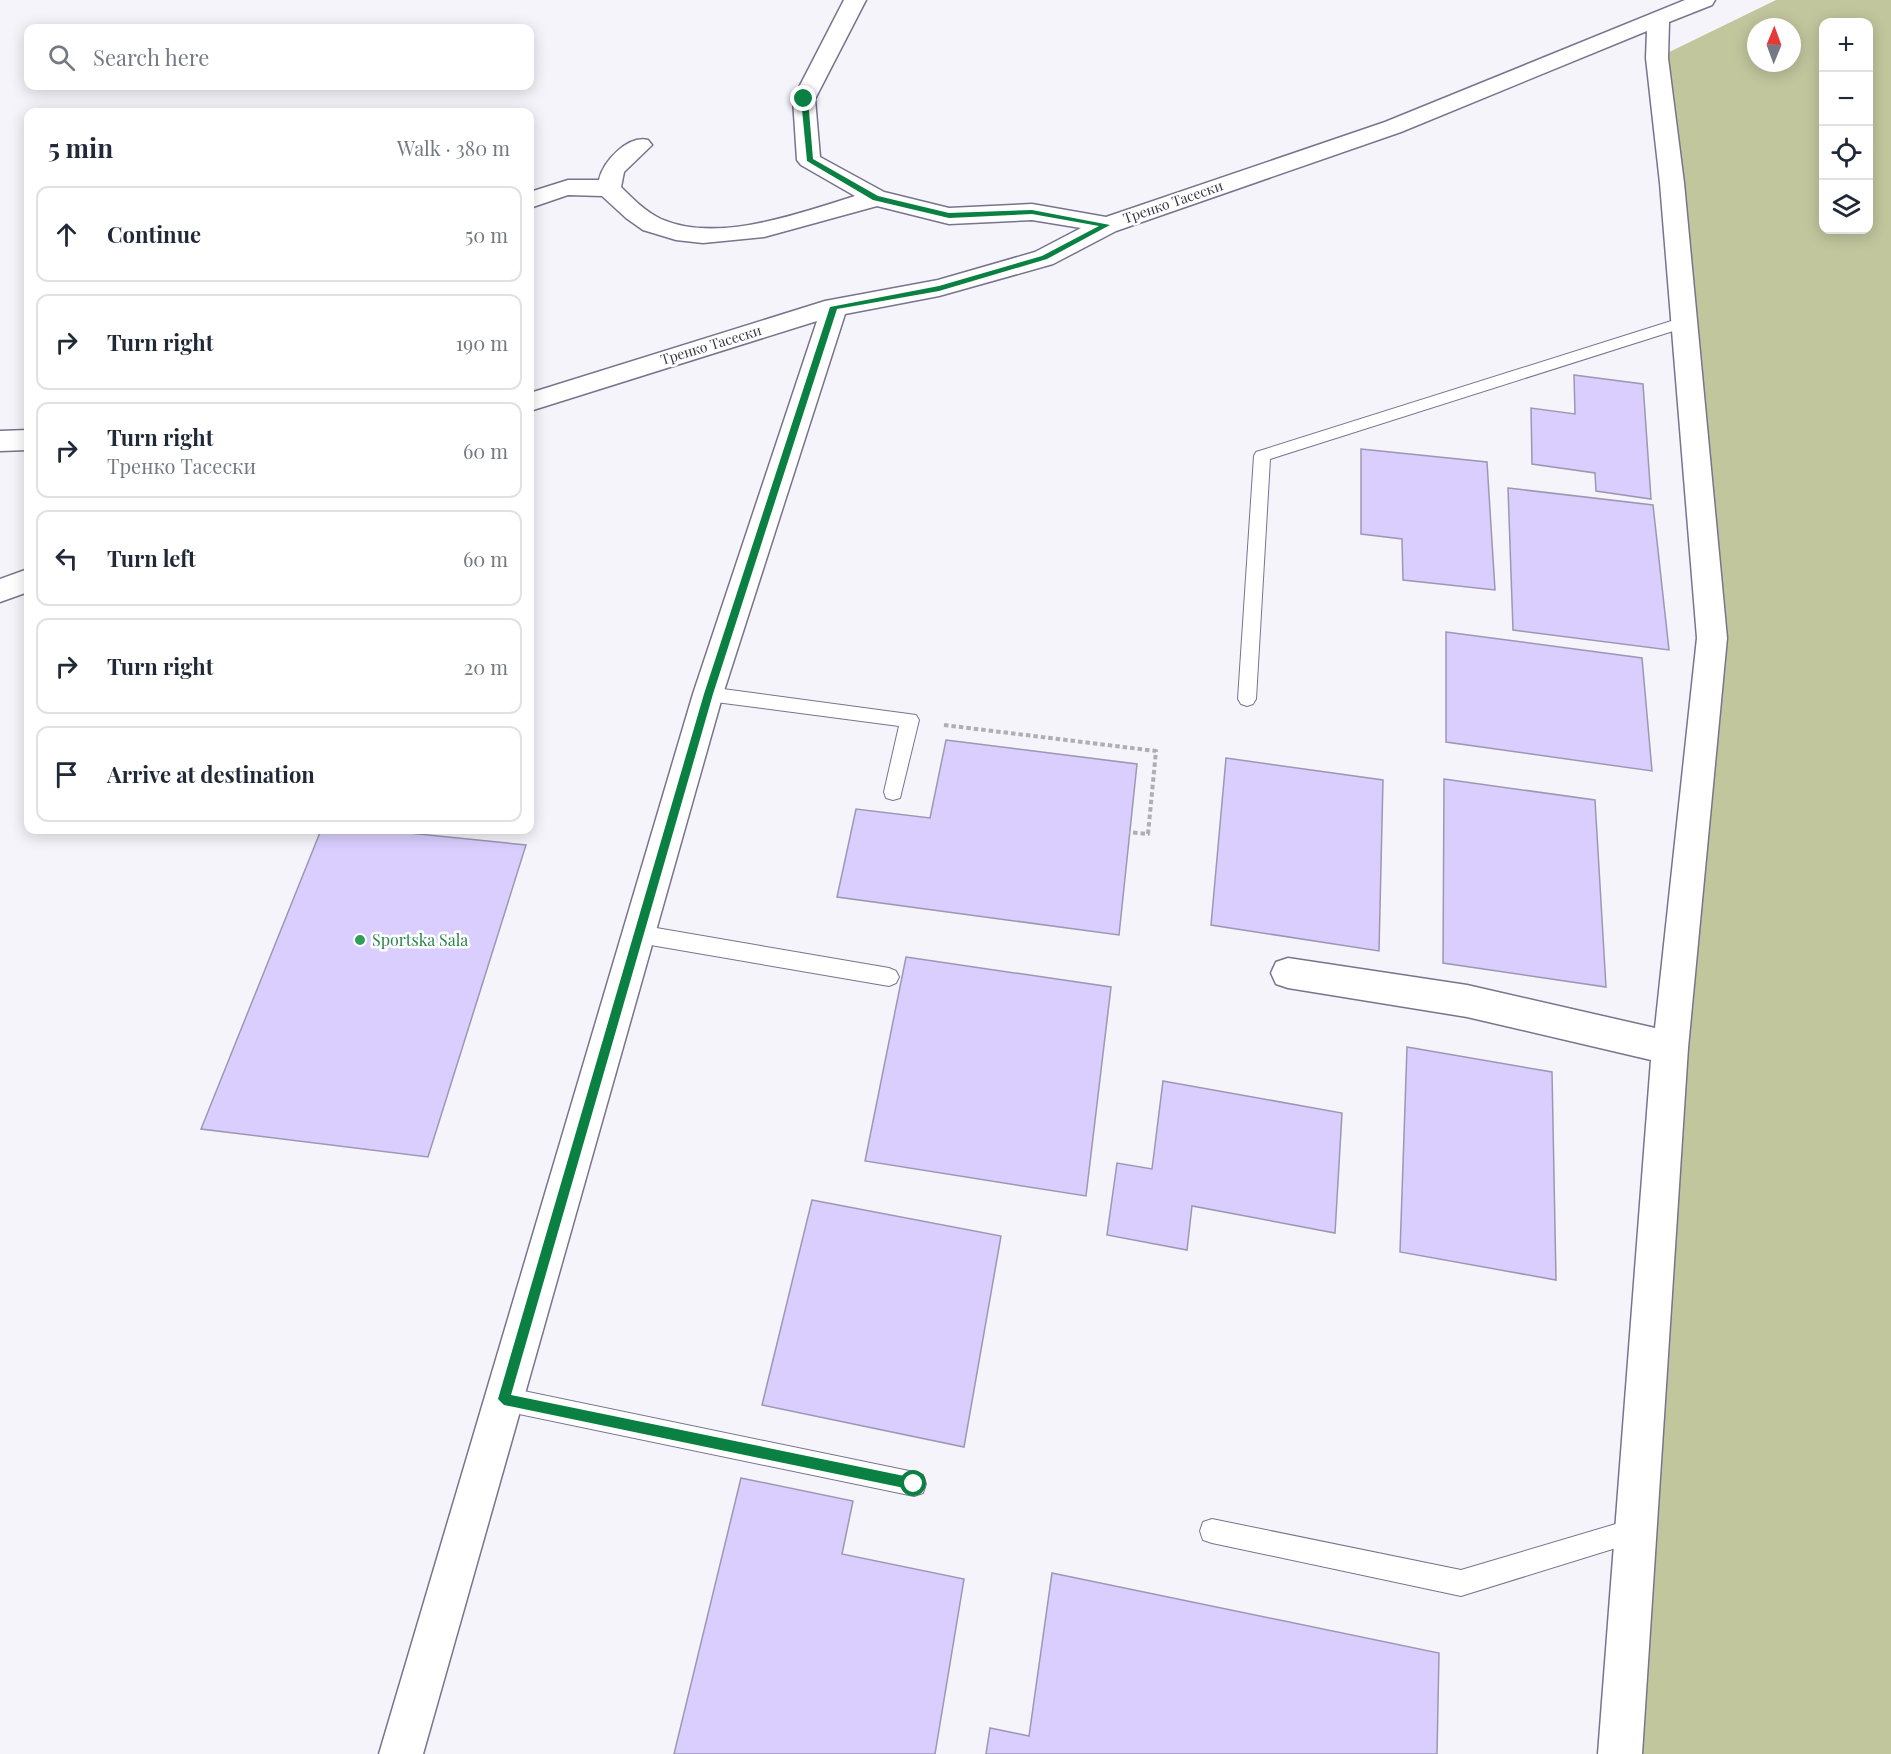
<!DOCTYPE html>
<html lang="en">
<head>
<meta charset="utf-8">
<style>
	body { margin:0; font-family:"Playfair Display",serif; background:#f6f6f7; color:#1f2937 }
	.controls { position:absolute; right:18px; top:18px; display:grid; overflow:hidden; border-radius:12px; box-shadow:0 3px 15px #0003 }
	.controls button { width:54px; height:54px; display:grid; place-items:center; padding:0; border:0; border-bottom:2px solid #e0e1e3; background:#fff; color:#1f2937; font:30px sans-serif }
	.compass { position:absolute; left:1747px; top:18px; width:54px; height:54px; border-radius:50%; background:#fff; box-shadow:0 3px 15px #0003; rotate:1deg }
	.stop { position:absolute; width:18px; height:18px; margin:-14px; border:4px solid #0b8043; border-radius:50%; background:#fff }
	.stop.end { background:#0b8043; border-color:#fff; box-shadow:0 2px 6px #0008 }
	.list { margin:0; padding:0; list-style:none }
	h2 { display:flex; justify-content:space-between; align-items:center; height:78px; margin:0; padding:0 24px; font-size:26px }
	h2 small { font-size:20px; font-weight:400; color:#747a83 }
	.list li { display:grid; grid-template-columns:39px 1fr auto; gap:18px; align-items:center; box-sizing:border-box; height:96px; margin:0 12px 12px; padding:0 12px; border:2px solid #e0e1e3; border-radius:12px }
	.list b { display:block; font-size:22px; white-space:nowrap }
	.list p { margin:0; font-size:20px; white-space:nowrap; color:#747a83 }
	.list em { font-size:20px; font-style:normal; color:#747a83 }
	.icon { flex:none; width:33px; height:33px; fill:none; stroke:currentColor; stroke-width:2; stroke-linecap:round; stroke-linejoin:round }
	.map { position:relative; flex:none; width:1891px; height:1754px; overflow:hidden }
	.search { position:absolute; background:#fff; box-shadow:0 3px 15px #0003; left:24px; top:24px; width:510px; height:66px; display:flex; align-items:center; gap:15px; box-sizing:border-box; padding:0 21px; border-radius:12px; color:#747a83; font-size:22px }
	.panel { position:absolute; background:#fff; box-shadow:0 3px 15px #0003; left:24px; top:108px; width:510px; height:726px; border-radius:12px }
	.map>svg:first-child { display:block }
	.green { fill:#c1c69d; fill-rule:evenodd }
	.building { fill:#d9cefe; stroke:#9d97b3; stroke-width:1.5 }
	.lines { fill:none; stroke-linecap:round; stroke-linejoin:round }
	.service-casing { stroke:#79738e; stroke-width:2 }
	.minor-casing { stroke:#79738e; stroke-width:3 }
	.path { stroke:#afadb5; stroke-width:4; stroke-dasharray:4.5 3; stroke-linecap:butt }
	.service { fill:#fff; fill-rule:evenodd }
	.minor { fill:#fff; fill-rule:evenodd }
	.route { fill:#0b8043 }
	.leisure-dot { fill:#2e9e5b; stroke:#fff; stroke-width:2 }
	.labels { text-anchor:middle; stroke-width:5; stroke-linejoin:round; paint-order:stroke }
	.far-street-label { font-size:14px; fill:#383541; stroke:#fff }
	.leisure-label { font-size:16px; fill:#27864d; stroke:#fff; text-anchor:start }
</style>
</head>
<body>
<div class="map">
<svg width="1891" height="1754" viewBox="0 0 1891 1754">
	<rect width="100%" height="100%" fill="#f5f4fa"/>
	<path class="green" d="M 1776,0 L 1891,0 L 1891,1754 L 1620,1754 L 1712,638 L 1657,58 ZM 1824,22 L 1868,22 L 1868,230 L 1824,230 ZM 1756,27 L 1792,27 L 1792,63 L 1756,63 Z"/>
	<g class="building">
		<path d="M 1574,375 L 1643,384 L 1651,499 L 1596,491 L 1595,473 L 1532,464 L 1531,408 L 1575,414 Z"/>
		<path d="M 1361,449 L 1487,462 L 1495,590 L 1403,580 L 1402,539 L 1361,534 Z"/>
		<path d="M 1508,488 L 1653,505 L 1669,650 L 1513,630 Z"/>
		<path d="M 1446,632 L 1642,658 L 1652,771 L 1446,742 Z"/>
		<path d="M 946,740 L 1137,764 L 1119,935 L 837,897 L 856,809 L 930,818 Z"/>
		<path d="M 1226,758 L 1383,780 L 1379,951 L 1211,925 Z"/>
		<path d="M 1444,779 L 1595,800 L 1606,987 L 1443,963 Z"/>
		<path d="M 321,830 L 379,830 L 526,845 L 428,1157 L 201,1129 Z"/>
		<path d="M 906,957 L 1111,987 L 1086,1196 L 865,1161 Z"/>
		<path d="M 1407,1047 L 1552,1072 L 1556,1280 L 1400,1252 Z"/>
		<path d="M 1163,1081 L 1342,1113 L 1335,1233 L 1192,1206 L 1187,1250 L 1107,1235 L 1117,1163 L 1152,1169 Z"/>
		<path d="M 812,1200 L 1001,1236 L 964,1447 L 762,1405 Z"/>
		<path d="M 741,1478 L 853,1501 L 842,1554 L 964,1579 L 935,1754 L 674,1754 Z"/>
		<path d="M 1052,1573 L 1439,1653 L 1437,1754 L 986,1754 L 990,1728 L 1029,1736 Z"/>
	</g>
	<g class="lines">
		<g class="service-casing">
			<g id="service">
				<path d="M 1684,317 L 1689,318 L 1692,322 L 1689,326 L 1270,459 L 1256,699 L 1253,704 L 1247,706 L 1241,704 L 1238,699 L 1254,456 L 1256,452 Z"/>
				<path d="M 708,687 L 916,715 L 919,720 L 900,798 L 893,800 L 886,798 L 884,792 L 899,726 L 708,701 L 702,699 L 699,694 L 702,689 Z"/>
				<path d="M 639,925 L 889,968 L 896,971 L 899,977 L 896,983 L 889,986 L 639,943 L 632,940 L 629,934 L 632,928 Z"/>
				<path d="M 504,1387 L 914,1472 L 923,1475 L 926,1484 L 923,1493 L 914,1496 L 504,1411 L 496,1407 L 492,1399 L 496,1391 Z"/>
				<path d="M 1636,1518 L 1645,1521 L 1648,1530 L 1645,1539 L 1461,1596 L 1212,1543 L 1203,1540 L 1200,1531 L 1203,1522 L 1212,1519 L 1461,1570 Z"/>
			</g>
		</g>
		<g class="minor-casing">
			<g id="minor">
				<path d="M 844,0 L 866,0 L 815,99 L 820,157 L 884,192 L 949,208 L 1032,204 L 1106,217 L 1385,122 L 1685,0 L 1715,0 L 1712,5 L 1669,22 L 1668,58 L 1684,183 L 1727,638 L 1688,1048 L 1642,1754 L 1598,1754 L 1651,1060 L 1467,1017 L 1288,988 L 1276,984 L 1271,973 L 1276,962 L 1288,958 L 1467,985 L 1655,1028 L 1697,638 L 1660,183 L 1646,58 L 1647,31 L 1401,132 L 1116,231 L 1053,264 L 939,296 L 845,314 L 723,694 L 423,1754 L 379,1754 L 693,694 L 817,321 L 530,411 L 530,393 L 825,301 L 938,280 L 1035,252 L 1081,228 L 1032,220 L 949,224 L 877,206 L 764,237 L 703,243 L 676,240 L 643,230 L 626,218 L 602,196 L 568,195 L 530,208 L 530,192 L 568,180 L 599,180 C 603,161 628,135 648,140 L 652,145 L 624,172 L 621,187 C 633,199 646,212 661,219 C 718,244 800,213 855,196 L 801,165 L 797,160 L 793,99 Z"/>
				<path d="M 28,430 L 28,450 L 0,451 L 0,431 Z"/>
				<path d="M 28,569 L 28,592 L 0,602 L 0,579 Z"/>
			</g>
		</g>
		<path class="path" d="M 944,725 L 1156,751 L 1148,834 L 1129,832"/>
		<use href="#service" class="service"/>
		<use href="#minor" class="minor"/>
	</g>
	<path class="route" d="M 804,97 L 808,99 L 813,159 L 878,196 L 949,213 L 1032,210 L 1110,225 L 1047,259 L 939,291 L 837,309 L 713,694 L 511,1395 L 914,1478 L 920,1484 L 914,1490 L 504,1405 L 498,1399 L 704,694 L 830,307 L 939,286 L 1042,256 L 1099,226 L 1032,214 L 949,218 L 873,200 L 807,161 L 801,99 Z"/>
	<circle class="leisure-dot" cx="360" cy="940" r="6"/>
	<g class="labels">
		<g class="far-street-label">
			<text transform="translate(1173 202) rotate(-19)" y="5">Тренко Тасески</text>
			<text transform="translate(711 345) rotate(-17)" y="5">Тренко Тасески</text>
		</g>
		<g class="leisure-label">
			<text x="372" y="946">Sportska Sala</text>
		</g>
	</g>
</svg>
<div class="controls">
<button>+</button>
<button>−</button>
<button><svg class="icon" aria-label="locate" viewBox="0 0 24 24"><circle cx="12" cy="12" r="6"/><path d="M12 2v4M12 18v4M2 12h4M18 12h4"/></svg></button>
<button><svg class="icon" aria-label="layers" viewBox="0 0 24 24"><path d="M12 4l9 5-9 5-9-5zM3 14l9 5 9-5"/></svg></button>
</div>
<svg class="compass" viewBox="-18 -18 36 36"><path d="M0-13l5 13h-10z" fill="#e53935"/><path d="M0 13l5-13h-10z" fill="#747a83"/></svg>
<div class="stop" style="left:914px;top:1484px"></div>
<div class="stop end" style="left:804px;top:99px"></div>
<div class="search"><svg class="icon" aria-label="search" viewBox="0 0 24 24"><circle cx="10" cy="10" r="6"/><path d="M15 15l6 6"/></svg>Search here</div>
<section class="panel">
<h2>5 min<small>Walk · 380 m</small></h2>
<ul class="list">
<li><svg class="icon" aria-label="ahead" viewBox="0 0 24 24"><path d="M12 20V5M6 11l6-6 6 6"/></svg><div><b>Continue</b></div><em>50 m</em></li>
<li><svg class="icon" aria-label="right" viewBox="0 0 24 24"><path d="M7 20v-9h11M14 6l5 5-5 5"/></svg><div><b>Turn right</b></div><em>190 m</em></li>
<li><svg class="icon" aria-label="right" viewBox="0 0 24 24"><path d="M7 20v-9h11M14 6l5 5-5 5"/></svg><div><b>Turn right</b><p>Тренко Тасески</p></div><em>60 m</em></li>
<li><svg class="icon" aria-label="left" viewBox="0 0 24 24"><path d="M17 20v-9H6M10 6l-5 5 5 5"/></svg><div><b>Turn left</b></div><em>60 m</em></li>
<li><svg class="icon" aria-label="right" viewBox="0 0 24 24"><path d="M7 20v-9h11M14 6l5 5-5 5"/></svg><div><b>Turn right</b></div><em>20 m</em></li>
<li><svg class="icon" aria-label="arrive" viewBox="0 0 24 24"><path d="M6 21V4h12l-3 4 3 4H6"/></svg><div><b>Arrive at destination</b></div></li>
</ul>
</section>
</div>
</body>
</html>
